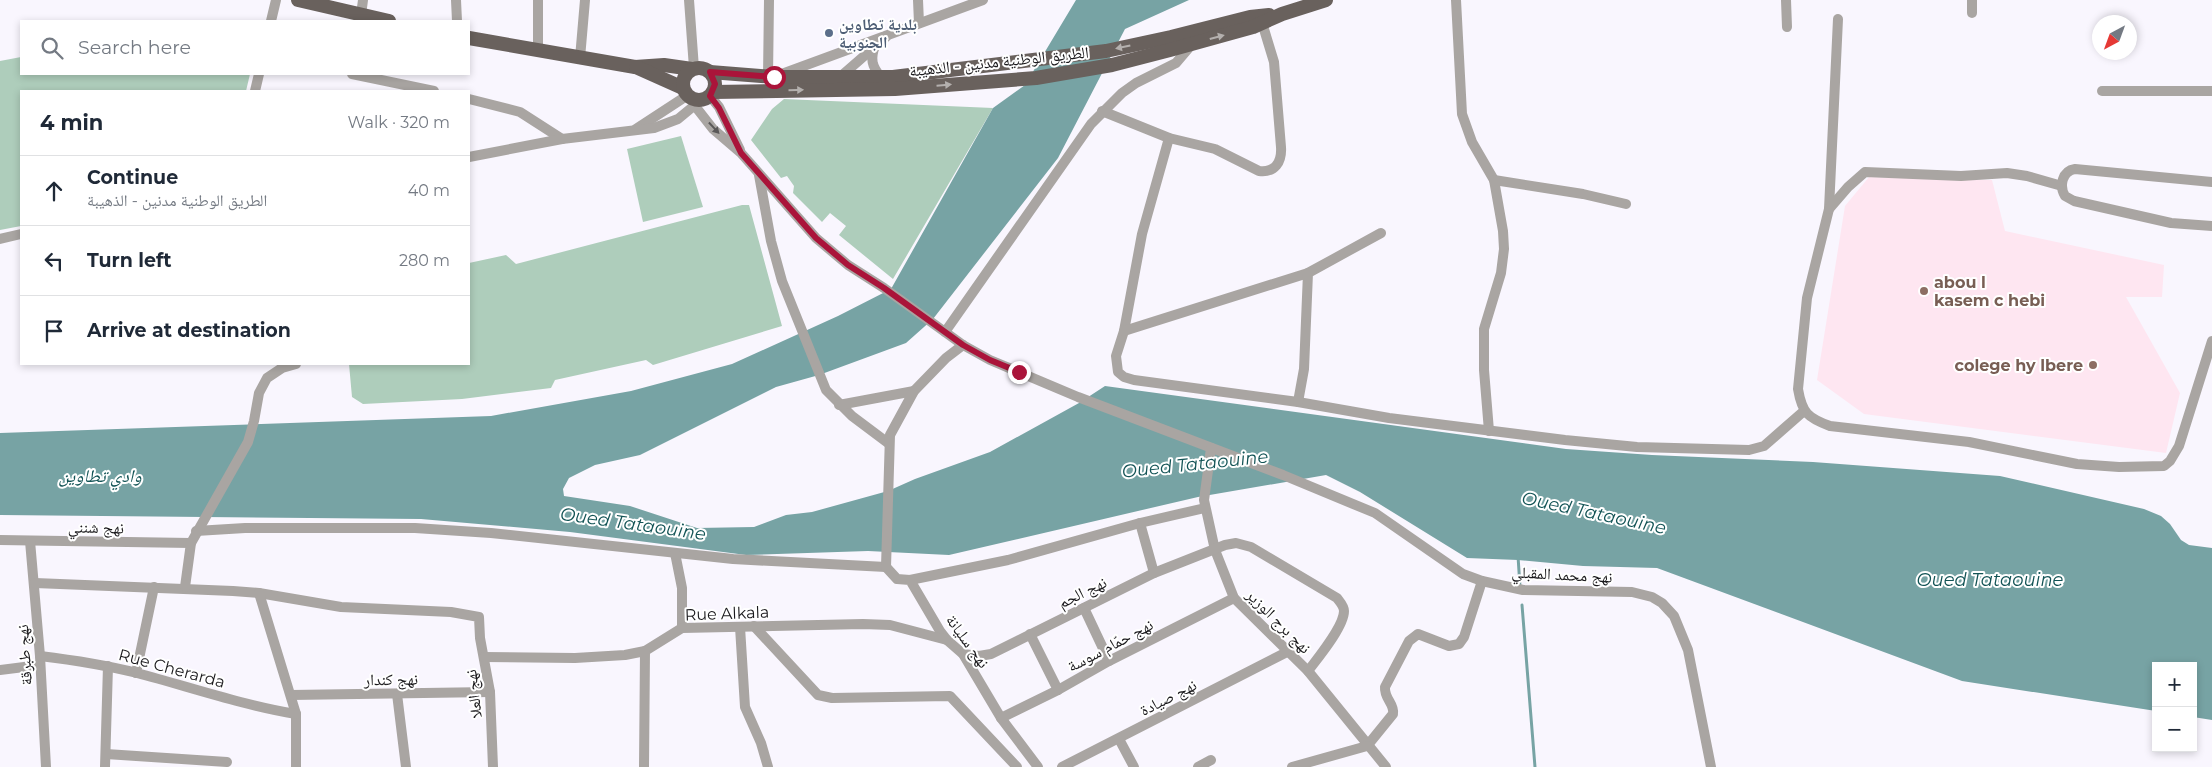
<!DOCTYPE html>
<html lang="en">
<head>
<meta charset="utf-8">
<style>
	body { margin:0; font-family:Montserrat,"Noto Naskh Arabic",sans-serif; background:#f6f6f7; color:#1f2937 }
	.controls { position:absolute; right:15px; bottom:15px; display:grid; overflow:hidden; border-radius:0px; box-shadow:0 2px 8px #0003 }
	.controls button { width:45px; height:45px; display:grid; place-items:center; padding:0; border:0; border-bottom:1px solid #e0e1e3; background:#fff; color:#1f2937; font:25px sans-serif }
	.compass { position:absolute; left:2092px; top:15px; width:45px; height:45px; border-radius:50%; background:#fff; box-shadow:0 2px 8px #0003; rotate:221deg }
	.stop { position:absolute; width:15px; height:15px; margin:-11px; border:4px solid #aa143a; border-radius:50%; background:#fff }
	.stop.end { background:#aa143a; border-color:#fff; box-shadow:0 1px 5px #0008 }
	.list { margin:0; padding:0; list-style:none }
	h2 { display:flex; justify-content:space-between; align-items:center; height:65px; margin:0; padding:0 20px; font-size:21px }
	h2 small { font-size:16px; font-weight:400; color:#747a83 }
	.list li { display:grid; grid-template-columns:32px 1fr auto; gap:15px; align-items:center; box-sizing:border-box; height:70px; padding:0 20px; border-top:1px solid #e0e1e3 }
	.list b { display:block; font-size:19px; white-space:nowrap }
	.list p { margin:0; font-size:16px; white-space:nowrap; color:#747a83 }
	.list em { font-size:16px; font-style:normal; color:#747a83 }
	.icon { flex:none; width:28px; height:28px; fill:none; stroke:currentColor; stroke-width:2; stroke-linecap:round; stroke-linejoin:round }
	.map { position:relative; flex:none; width:2212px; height:767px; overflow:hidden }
	.search { position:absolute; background:#fff; box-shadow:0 2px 8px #0003; left:20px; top:20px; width:450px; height:55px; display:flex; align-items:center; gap:12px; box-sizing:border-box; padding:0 18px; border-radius:0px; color:#747a83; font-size:19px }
	.panel { position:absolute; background:#fff; box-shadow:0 2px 8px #0003; left:20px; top:90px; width:450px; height:275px; border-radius:0px }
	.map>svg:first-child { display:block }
	.education { fill:#fee6f1 }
	.green { fill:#aecdbb }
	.water { fill:#77a3a4 }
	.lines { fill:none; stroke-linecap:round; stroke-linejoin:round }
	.stream { stroke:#77a3a4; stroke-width:3 }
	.minor { stroke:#a9a5a2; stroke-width:10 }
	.major { stroke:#69615d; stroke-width:14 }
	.oneway { fill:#b4b0ae }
	.oneway2 { fill:#5a5858 }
	.route { stroke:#aa143a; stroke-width:6 }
	.service-dot { fill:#5c6f8a; stroke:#fff; stroke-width:2 }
	.education-dot { fill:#8d6e63; stroke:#fff; stroke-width:2 }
	.labels { text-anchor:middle; stroke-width:4; stroke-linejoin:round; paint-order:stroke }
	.service-label { font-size:16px; font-weight:bold; fill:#4e5e75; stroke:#fff; text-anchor:start }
	.street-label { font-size:16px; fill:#1a191c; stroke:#fff }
	.education-label { font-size:16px; font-weight:bold; fill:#785e54; stroke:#fff; text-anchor:start }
	.water-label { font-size:18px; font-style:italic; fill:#125355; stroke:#fff }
</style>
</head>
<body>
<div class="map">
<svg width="2212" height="767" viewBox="0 0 2212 767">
	<rect width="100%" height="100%" fill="#f9f6fe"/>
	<path class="education" d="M 1869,177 L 1992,180 L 2005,231 L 2164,265 L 2162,297 L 2126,297 L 2180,393 L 2166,453 L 1864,414 L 1817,380 L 1845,206 Z"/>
	<g class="green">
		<path d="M 21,57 L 21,74 L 250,74 L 246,91 L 21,91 L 21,226 L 0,230 L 0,61 Z"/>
		<path d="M 784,99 L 993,108 L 893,279 L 839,235 L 846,226 L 830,213 L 822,222 L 793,193 L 794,186 L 787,176 L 781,178 L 751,140 L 772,109 Z"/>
		<path d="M 681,136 L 703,207 L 643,222 L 627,149 Z"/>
		<path d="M 742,205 L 749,205 L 782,326 L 653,365 L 646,360 L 555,380 L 551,388 L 462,399 L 363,404 L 352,397 L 349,364 L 469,364 L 469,263 L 506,255 L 516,264 Z"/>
	</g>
	<path class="water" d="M 1076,0 L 1189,0 L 1125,29 L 1058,158 L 933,319 L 906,343 L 819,375 L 776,387 L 640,455 L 595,465 L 569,478 L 563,489 L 564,496 L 630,506 L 697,528 L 754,527 L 786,515 L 812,512 L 888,491 L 915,479 L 990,452 L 1079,403 L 1105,386 L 1566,449 L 1652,455 L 1813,462 L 2000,476 L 2144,509 L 2161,516 L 2170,524 L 2181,540 L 2189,545 L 2212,548 L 2212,720 L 2193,717 L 2193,666 L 2156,666 L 2156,711 L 1962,681 L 1657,568 L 1583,566 L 1518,560 L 1467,558 L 1360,492 L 1326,475 L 1198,497 L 949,555 L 868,551 L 746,555 L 570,532 L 421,519 L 0,515 L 0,433 L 491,416 L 631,391 L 732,364 L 838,316 L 891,289 L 993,108 L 1025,85 Z"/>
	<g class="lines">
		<g class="stream">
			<path d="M 1518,556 L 1520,587"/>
			<path d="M 1522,605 L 1535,767"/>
		</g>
		<g class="minor">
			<path d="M 456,0 L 457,21"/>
			<path d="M 538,0 L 538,50"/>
			<path d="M 689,0 L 694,68"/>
			<path d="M 918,0 L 919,23"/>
			<path d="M 1456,0 L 1462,114 L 1472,142 L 1494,180 L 1503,231 L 1504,249 L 1501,273 L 1484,329 L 1484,370 L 1489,431"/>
			<path d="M 1786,0 L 1787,27"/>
			<path d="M 1972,13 L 1972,0"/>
			<path d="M 361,15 L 363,0"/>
			<path d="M 1838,19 L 1829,209 L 1807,298 L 1798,389 C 1802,413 1808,418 1830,426 L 1969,442 L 2077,464 L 2119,467 L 2164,466 L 2170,461 L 2179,446 L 2212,341"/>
			<path d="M 271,21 L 276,0"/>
			<path d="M 875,46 C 870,59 872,66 880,76"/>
			<path d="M 580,58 L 585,0"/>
			<path d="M 352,74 L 434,91"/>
			<path d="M 779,75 L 983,0"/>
			<path d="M 768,77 L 769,0"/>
			<path d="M 840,77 L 886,37"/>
			<path d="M 255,91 L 259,74"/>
			<path d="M 2102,91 L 2212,91"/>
			<path d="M 710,96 L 719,107 L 740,150"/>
			<path d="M 692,98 L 695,106 L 713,129 L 741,153 L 816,238 L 848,265 L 884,288 L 963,345 L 990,360 L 1078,397 L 1283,475 L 1375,513 L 1463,574 L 1482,581 L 1523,590 L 1632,592 L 1652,597 L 1662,603 L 1674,616 L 1688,650 L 1711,767"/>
			<path d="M 469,99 L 520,112 L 562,139"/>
			<path d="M 1102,111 L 1169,138 L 1215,149 L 1259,171 C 1275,173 1282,162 1281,147 L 1274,62 L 1260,16"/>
			<path d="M 636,129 L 688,95"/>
			<path d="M 1169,138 L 1142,234 L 1124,331 L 1116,356 L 1118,372 L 1124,377 L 1134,380 L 1298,402 L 1389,418 L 1565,440 L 1637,447 L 1749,450 L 1764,446 L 1804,411"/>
			<path d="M 469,157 L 562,139 L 654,128 L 678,119 L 701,100"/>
			<path d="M 759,175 L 771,241 L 782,281 L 826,390 L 852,416 L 888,443"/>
			<path d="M 1494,180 L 1583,194 L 1626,204"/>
			<path d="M 2212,182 L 2075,169 C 2062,171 2059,186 2065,196 L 2074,201 L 2171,223 L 2212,226"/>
			<path d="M 1829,209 L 1848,187 L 1865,172 L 1961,176 L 2007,173 L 2027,176 L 2062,186"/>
			<path d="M 0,239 L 21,234"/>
			<path d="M 1124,331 L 1308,273"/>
			<path d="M 945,332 L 1091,124 L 1122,93 L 1136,83 L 1176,63 L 1193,43"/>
			<path d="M 1298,402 L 1304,369 L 1308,273 L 1381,233"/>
			<path d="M 839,405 L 914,391"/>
			<path d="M 1211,448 L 1204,500 L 1215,550 L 1234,598 L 1308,671 L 1386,767"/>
			<path d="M 1140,523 L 1154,573"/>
			<path d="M 196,531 L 245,528 L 415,528 L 491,533 L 733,559 L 886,567"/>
			<path d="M 0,540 L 191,543"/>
			<path d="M 30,541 L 40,656 L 46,767"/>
			<path d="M 675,553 L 682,588 L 682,628"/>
			<path d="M 886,567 L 897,579 L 910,580 L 940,631 L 947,640 L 963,654 L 1001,718 L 1038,767"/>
			<path d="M 886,567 L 890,435 L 914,391 L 946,358 L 963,345"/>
			<path d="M 910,580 L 1008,560 L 1140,523 L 1205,508"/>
			<path d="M 35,583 L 233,591 L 259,593 L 341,607 L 451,612 L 479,617 L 480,638 L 490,692 L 493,767"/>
			<path d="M 185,587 L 191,543 L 248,442 L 254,421 L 259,393 L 267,378 L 282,368 L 296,364"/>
			<path d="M 259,593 L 296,714 L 296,767"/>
			<path d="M 1084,608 L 1109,661"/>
			<path d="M 754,626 L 818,695 L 832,698 L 950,696 L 1017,767"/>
			<path d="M 740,627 L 745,707 L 761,743 L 768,767"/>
			<path d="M 1030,634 L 1058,690"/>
			<path d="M 963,654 L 979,656 L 991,654 L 1154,573 L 1225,545 L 1236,543 L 1251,547 L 1337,598 C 1340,602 1344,606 1344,611 C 1344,627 1317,659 1308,671"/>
			<path d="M 40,656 C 73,660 105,665 137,673 C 190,687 242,705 296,714"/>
			<path d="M 484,657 L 575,658 L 625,655 L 645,651 L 682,628 L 863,624 L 890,625 L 947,640"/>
			<path d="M 0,670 L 40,665"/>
			<path d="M 136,673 L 154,587"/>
			<path d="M 397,694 L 406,767"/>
			<path d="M 291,695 L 490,692"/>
			<path d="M 1001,718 L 1058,690 L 1109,661 L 1234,598"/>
			<path d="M 1119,739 L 1134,767"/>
			<path d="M 1367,746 L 1393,714 C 1395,704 1384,699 1385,687 L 1409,641 L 1418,634 L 1449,646 L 1459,644 L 1464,637 L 1482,581"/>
			<path d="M 106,754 L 227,762"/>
			<path d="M 105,767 L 108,666"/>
			<path d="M 644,767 L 645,651"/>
			<path d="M 1062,767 L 1287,652"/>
			<path d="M 1198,767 L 1211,760"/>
			<path d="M 1292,767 L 1367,746"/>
		</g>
		<g class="major">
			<path d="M 298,0 L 389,21"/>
			<path d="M 469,38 L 635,67 L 664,65 L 692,69"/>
			<path d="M 636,67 L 683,88"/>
			<circle cx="699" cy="84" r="16"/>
			<path d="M 710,72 L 774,77 L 893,77 L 1106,51 L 1171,37 L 1250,17 L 1269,15"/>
			<path d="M 713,92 L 895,89 L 1036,78 L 1112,65 L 1170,50 L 1253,27 L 1282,14 L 1326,0"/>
		</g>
	</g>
	<defs><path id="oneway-solid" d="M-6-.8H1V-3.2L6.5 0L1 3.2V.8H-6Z" transform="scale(1.25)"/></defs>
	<g class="oneway">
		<use href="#oneway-solid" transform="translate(1217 37) rotate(-15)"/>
		<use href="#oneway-solid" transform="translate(1123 47) rotate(168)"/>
		<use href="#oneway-solid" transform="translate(944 85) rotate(-5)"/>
		<use href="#oneway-solid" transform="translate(796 90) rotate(-1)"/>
	</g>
	<use class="oneway2" href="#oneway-solid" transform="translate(714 128) rotate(47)"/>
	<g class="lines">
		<path class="route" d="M 774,77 L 710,72 L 715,84 L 710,96 L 719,108 L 741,153 L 816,238 L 848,265 L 884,288 L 963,345 L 990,360 L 1019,372"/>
	</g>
	<circle class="service-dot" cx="829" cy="33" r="5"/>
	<g class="education-dot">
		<circle cx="1924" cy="291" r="5"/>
		<circle cx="2093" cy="365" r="5"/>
	</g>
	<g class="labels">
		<g class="service-label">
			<text x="839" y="30">بلدية تطاوين<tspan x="839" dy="18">الجنوبية</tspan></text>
		</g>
		<g class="street-label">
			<text transform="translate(999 61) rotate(-6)" y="6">الطريق الوطنية مدنين - الذهيبة</text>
			<text transform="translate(96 527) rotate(1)" y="6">نهج شنني</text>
			<text transform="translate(1562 574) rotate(3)" y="6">نهج محمد المقبلي</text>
			<text transform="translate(1082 592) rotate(-26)" y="6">نهج الجم</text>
			<text transform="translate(727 613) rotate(-2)" y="6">Rue Alkala</text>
			<text transform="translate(1279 621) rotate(45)" y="6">نهج برج الوزير</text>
			<text transform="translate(968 641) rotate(54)" y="6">نهج سليانة</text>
			<text transform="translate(1110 645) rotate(-28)" y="6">نهج حمّام سوسة</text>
			<text transform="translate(24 655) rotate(-94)" y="6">نهج طبرقة</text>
			<text transform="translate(172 668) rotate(15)" y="6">Rue Cherarda</text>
			<text transform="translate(391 679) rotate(-1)" y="6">نهج كندار</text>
			<text transform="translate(473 694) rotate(-97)" y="6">نهج العلا</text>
			<text transform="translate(1168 697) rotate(-27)" y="6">نهج صيادة</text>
		</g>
		<g class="education-label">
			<text x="1934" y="288">abou l<tspan x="1934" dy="18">kasem c hebi</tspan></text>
			<text x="2083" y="371" text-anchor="end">colege hy lbere</text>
		</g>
		<g class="water-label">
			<text transform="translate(1195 464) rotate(-6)" y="6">Oued Tataouine</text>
			<text x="100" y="482">وادي تطاوين</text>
			<text transform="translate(1594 513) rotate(12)" y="6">Oued Tataouine</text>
			<text transform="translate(633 524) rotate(8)" y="6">Oued Tataouine</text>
			<text x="1990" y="586">Oued Tataouine</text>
		</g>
	</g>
</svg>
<div class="controls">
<button>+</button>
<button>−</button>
</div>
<svg class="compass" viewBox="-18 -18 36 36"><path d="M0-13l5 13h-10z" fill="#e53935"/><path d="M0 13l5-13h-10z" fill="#747a83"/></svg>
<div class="stop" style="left:774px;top:77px"></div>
<div class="stop end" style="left:1019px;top:372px"></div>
<div class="search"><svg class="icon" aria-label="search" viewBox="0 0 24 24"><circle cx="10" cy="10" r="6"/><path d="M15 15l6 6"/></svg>Search here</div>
<section class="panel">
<h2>4 min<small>Walk · 320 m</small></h2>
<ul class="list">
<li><svg class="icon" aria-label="ahead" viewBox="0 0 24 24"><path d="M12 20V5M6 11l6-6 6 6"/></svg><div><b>Continue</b><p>الطريق الوطنية مدنين - الذهيبة</p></div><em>40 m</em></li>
<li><svg class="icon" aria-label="left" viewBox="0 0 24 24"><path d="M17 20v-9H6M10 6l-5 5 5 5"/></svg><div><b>Turn left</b></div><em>280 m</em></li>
<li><svg class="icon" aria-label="arrive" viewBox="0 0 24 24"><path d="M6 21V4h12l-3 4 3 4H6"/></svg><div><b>Arrive at destination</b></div></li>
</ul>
</section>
</div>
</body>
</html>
